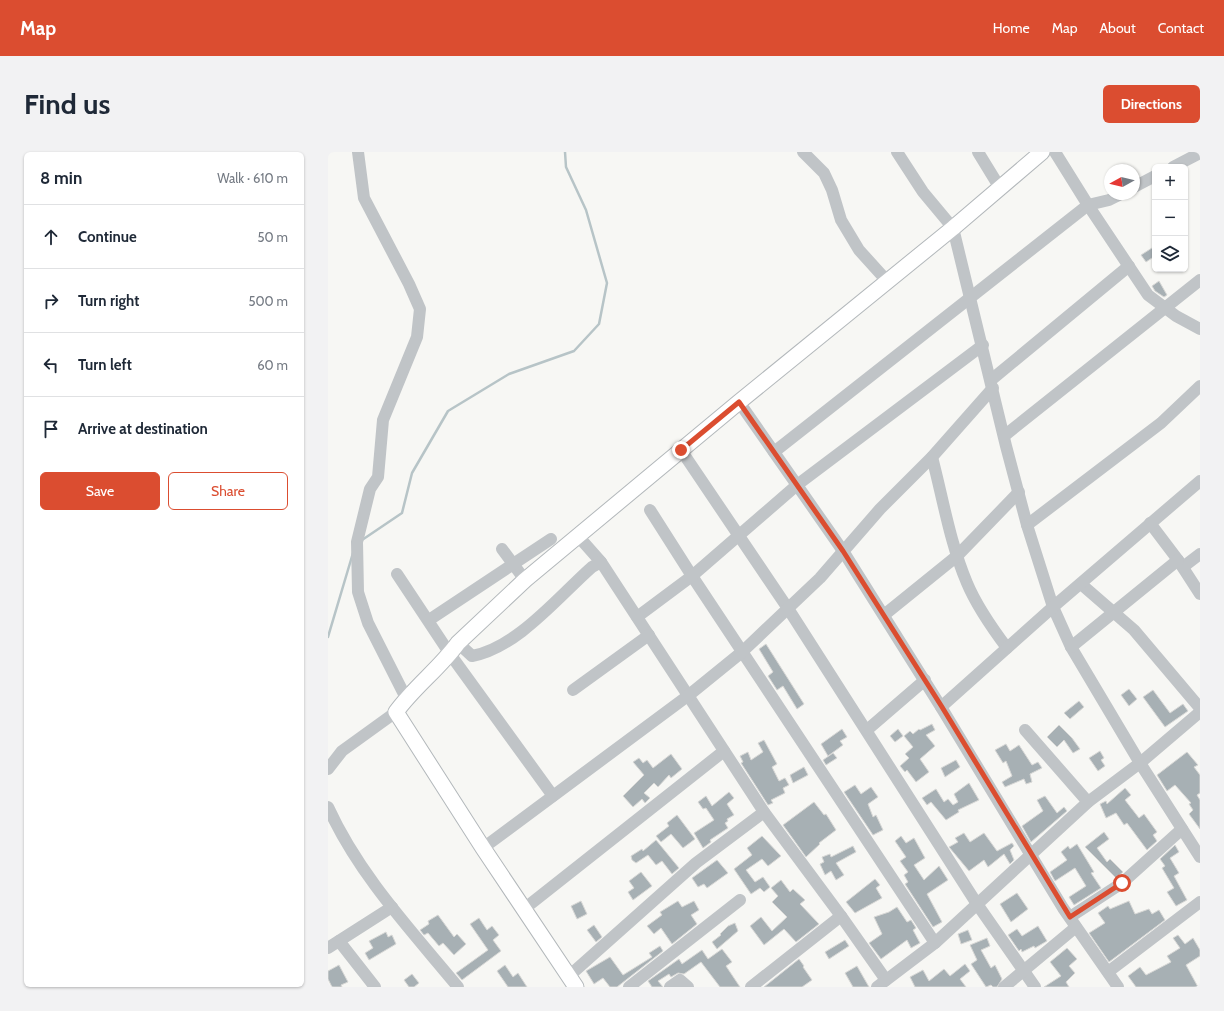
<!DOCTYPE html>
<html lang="en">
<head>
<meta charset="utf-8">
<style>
	body { margin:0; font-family:Cabin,sans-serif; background:#f2f2f3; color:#1f2937 }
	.controls { position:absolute; right:12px; top:12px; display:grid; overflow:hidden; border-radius:6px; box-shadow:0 1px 3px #0004 }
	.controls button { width:36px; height:36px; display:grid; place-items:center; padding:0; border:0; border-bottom:1px solid #e0e1e3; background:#fff; color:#1f2937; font:20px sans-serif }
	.compass { position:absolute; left:776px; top:12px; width:36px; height:36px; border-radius:50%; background:#fff; box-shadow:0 1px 3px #0004; rotate:262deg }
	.stop { position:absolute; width:12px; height:12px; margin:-9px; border:3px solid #db4d30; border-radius:50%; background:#fff }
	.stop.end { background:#db4d30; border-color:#fff; box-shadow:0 1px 4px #0008 }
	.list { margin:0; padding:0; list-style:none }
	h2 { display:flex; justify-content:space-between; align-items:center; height:52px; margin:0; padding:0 16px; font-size:17px }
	h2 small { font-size:13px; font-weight:400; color:#747a83 }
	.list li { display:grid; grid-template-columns:26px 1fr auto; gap:12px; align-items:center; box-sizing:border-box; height:64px; padding:0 16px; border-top:1px solid #e0e1e3 }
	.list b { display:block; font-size:15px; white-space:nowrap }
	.list em { font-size:13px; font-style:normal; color:#747a83 }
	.actions { display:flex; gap:8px; padding:12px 16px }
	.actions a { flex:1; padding:9px 0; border:1px solid #db4d30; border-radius:6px; text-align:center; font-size:14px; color:#db4d30 }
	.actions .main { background:#db4d30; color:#fff }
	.icon { flex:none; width:22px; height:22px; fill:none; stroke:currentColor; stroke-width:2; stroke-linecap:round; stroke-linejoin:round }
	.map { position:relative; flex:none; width:872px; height:835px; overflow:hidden; border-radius:6px }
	header { display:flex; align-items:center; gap:24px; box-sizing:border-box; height:56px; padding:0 20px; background:#db4d30; color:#fff }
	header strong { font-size:19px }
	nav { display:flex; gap:22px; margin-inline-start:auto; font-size:14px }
	.intro { display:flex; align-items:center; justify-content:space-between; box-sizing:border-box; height:96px; padding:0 24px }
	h1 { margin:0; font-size:28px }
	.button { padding:10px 18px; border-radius:6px; background:#db4d30; color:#fff; font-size:14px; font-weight:700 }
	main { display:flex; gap:24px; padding:0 24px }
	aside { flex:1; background:#fff; border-radius:6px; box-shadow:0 1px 3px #0004 }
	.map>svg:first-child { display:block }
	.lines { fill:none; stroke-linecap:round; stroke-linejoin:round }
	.stream { stroke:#b7c4c7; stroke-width:2.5 }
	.building { fill:#a7b0b4; stroke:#d8d8d6 }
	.major-casing { stroke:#b3b8bb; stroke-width:17 }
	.minor { stroke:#c0c4c7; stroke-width:12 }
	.major { stroke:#fff; stroke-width:15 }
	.route { stroke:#db4d30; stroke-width:5 }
</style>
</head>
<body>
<header>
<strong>Map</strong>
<nav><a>Home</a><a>Map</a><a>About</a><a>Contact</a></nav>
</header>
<div class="intro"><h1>Find us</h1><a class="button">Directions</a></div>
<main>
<aside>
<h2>8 min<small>Walk · 610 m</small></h2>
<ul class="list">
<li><svg class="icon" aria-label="ahead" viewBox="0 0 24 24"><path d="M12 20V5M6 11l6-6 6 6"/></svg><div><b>Continue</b></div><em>50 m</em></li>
<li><svg class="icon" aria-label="right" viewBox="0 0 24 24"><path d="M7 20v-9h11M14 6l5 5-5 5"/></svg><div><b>Turn right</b></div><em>500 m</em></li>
<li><svg class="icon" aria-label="left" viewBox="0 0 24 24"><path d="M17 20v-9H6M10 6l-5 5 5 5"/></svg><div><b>Turn left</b></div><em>60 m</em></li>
<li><svg class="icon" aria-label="arrive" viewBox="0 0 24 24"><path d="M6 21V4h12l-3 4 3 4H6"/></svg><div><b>Arrive at destination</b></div></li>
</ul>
<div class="actions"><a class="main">Save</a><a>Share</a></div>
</aside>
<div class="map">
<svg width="872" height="835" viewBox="0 0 872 835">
	<rect width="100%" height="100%" fill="#f7f7f4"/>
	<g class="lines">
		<g class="stream">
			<path d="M 34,388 L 74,361 L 84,321 L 120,259 L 181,222 L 246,199 L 271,172 L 279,131 L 258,58 L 238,15 L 237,0"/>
			<path d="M 0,485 L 25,401"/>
		</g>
	</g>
	<g class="building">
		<path d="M 827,94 L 827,104 L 818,110 L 813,103 Z"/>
		<path d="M 831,129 L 839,143 L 836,145 L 827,139 L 824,134 Z"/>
		<path d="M 438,492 L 476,552 L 469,557 L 455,534 L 449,538 L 440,524 L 445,520 L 431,497 Z"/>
		<path d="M 801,537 L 809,547 L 801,554 L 793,543 Z"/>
		<path d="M 825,538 L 842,561 L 855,552 L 860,559 L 837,575 L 815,545 Z"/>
		<path d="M 751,549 L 756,555 L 742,567 L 736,561 Z"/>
		<path d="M 604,572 L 607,578 L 598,583 L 607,594 L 592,607 L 601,620 L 588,630 L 579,618 L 577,620 L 572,614 L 581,606 L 577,602 L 585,595 L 576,584 L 582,579 L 585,582 L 591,577 L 592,578 Z"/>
		<path d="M 731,573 L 744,586 L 752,597 L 745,601 L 736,588 L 729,595 L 719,585 Z"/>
		<path d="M 514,577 L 519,585 L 512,589 L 515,593 L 500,604 L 493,592 Z"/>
		<path d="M 570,577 L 575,584 L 567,590 L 562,584 Z"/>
		<path d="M 436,588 L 449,612 L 444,615 L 451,629 L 457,626 L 461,633 L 455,636 L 457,641 L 443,648 L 445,651 L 440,653 L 413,611 L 415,610 L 412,604 L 420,600 L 423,608 L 435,600 L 430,591 Z"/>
		<path d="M 678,592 L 682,599 L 691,593 L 704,613 L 710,610 L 714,616 L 702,622 L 704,630 L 698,632 L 696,627 L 677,635 L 674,630 L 684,624 L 678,609 L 675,611 L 667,598 Z"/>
		<path d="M 772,599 L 776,606 L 773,608 L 777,614 L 770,619 L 761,606 Z"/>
		<path d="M 859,600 L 870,613 L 866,615 L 872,623 L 872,641 L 869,643 L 872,648 L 872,677 L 861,662 L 865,658 L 861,652 L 863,651 L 847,633 L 839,639 L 829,623 Z"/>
		<path d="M 505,601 L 509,606 L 498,613 L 495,608 Z"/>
		<path d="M 343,602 L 354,617 L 343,626 L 341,623 L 330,635 L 326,631 L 316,641 L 322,646 L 317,651 L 314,647 L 305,655 L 295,644 L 316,623 L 305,610 L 311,606 L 315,611 L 319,608 L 325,616 Z"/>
		<path d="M 628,608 L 632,615 L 617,625 L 613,616 Z"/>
		<path d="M 476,615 L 480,623 L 465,631 L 462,623 Z"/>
		<path d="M 641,631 L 651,648 L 630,658 L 631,660 L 618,668 L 603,650 L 599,653 L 594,646 L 608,637 L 616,650 L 620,647 L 625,653 L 630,650 L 626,642 Z"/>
		<path d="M 527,633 L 533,642 L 543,635 L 550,645 L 540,652 L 545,665 L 548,663 L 555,678 L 545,683 L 516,640 Z"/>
		<path d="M 797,636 L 803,643 L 797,648 L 811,666 L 816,662 L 829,680 L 825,683 L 829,689 L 819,698 L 799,671 L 796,673 L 788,661 L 778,666 L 772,652 L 778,649 L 779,652 Z"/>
		<path d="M 401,640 L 406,646 L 399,652 L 406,663 L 399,667 L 400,669 L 397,671 L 400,676 L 382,688 L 383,690 L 375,696 L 366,681 L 386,668 L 378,656 L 375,657 L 370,650 L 378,644 L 384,654 Z"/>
		<path d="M 717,644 L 729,661 L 736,655 L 739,659 L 703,690 L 694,674 L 715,659 L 709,648 Z"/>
		<path d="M 486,650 L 496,663 L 498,662 L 508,678 L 491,691 L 492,692 L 478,705 L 455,673 Z"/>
		<path d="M 349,663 L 367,687 L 355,696 L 343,682 L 333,690 L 328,684 L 341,674 L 339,671 Z"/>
		<path d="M 776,680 L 781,687 L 769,696 L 779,710 L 782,707 L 795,720 L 788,726 L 757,695 Z"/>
		<path d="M 636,681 L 642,690 L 656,681 L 669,699 L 684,691 L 686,694 L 682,698 L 686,708 L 682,712 L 676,702 L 660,715 L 656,708 L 641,719 L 621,695 L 630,690 L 627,686 Z"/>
		<path d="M 434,684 L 453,704 L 440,714 L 434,707 L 418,718 L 427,730 L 435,725 L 442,735 L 436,740 L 432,736 L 423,742 L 406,717 L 424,703 L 419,696 Z"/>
		<path d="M 573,684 L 578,691 L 586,686 L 597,706 L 586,713 L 596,728 L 611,714 L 620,728 L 599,742 L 614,770 L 605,775 L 577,732 L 580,730 L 576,723 L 580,720 L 572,709 L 578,705 L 567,689 Z"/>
		<path d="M 328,688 L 351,716 L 344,722 L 334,709 L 328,713 L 320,703 L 308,711 L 304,708 L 303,704 L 314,697 L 315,699 Z"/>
		<path d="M 749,692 L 766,720 L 763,721 L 773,736 L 746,753 L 741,745 L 758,734 L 747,716 L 727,729 L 722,720 L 739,708 L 733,700 L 740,694 L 742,697 Z"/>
		<path d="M 847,693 L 851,700 L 842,706 L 851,721 L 846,724 L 859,748 L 848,754 L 839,740 L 846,736 L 834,716 L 837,714 L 832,707 Z"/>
		<path d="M 525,694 L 528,700 L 508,711 L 516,723 L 508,728 L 503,719 L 497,723 L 492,712 L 496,710 L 494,705 L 502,702 L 503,705 Z"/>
		<path d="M 389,708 L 400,721 L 379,736 L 376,732 L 370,735 L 364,726 Z"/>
		<path d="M 313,720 L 324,734 L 305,748 L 300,740 L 306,736 L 301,729 Z"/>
		<path d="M 547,727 L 552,733 L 548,736 L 554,746 L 527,761 L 518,750 Z"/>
		<path d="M 453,728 L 462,740 L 465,737 L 477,748 L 472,752 L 491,772 L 468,790 L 456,777 L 436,793 L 422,774 L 433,765 L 444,779 L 459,765 L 444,750 L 450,744 L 443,736 Z"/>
		<path d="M 689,741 L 700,757 L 683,770 L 672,752 Z"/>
		<path d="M 253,749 L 259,762 L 249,767 L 243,754 Z"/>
		<path d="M 350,749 L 354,755 L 366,749 L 371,758 L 363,763 L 369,772 L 344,792 L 333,776 L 326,782 L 319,774 L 334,763 L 332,760 Z"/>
		<path d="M 801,749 L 807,762 L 821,757 L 824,762 L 831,758 L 837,768 L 781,810 L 761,781 L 777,771 L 770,761 L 780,754 L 782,757 Z"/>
		<path d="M 569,755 L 579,770 L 583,768 L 588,776 L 585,778 L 592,791 L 583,796 L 579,788 L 553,807 L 541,791 L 554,782 L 546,765 L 561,760 Z"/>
		<path d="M 110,763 L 126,785 L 129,782 L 138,792 L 126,803 L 115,791 L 111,794 L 100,781 L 96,783 L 92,778 L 101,772 L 100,769 Z"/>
		<path d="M 151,766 L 159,778 L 164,774 L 171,783 L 165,788 L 173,799 L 134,828 L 128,821 L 160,798 L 142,772 Z"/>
		<path d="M 407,771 L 410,779 L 389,797 L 384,790 L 393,783 L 392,782 L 400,774 Z"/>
		<path d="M 266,773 L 274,785 L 268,790 L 259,778 Z"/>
		<path d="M 710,774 L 719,789 L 707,796 L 706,794 L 694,800 L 693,797 L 691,799 L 680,783 L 689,777 L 694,784 Z"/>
		<path d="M 640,778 L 644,788 L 633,792 L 630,782 Z"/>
		<path d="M 58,780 L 60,785 L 64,783 L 68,792 L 41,808 L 37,801 L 45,796 L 41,789 Z"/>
		<path d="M 850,783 L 857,792 L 865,786 L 872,798 L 872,804 L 858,813 L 870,835 L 808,835 L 800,824 L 812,815 L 818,823 L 843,810 L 839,804 L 852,796 L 845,786 Z"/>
		<path d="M 659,786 L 662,794 L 653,798 L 663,816 L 667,813 L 674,827 L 669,835 L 665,835 L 663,833 L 658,835 L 643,812 L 649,808 L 642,793 Z"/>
		<path d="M 517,788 L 521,794 L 501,807 L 497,800 Z"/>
		<path d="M 332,794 L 335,799 L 289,835 L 282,835 L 275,826 L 266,832 L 258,819 L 282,805 L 295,823 L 324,805 L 321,801 Z"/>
		<path d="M 739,796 L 749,807 L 741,814 L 747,821 L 738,830 L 741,835 L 716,835 L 733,824 L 722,810 Z"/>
		<path d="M 394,797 L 404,810 L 398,814 L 412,835 L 392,835 L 373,810 L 356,822 L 350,821 L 343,825 L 341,822 L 330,829 L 335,835 L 324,835 L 320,829 L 351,807 L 354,812 L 374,798 L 380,807 Z"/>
		<path d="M 471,807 L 476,814 L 475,815 L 484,828 L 474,835 L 436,835 Z"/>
		<path d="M 637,812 L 642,819 L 632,827 L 638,835 L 587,835 L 582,825 L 595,818 L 601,829 L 616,817 L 622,824 Z"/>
		<path d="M 11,813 L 20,830 L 13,833 L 14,835 L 4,835 L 0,827 L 0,819 Z"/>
		<path d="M 177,813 L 185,825 L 190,821 L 199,835 L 180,835 L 169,819 Z"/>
		<path d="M 529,814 L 541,835 L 525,835 L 517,821 Z"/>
		<path d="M 84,822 L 91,831 L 86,835 L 81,835 L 76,828 Z"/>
	</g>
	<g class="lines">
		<g class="major-casing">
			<path id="major" d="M 248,835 L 155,696 L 68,560 C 86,535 112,516 130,491 L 197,428 L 411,250 L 625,76 L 714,0"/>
		</g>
		<g class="minor">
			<path d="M 30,0 L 36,46 L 81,132 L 92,157 L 89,185 L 55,268 L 50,325 L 42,337 L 29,390 L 30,440 L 40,471 L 78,546"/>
			<path d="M 475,0 L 496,21 L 504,38 L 513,68 L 531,98 L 559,129"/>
			<path d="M 569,0 L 595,40 L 625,76 L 678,294 L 699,373 L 725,455 L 743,495 L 812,611 L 872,705"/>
			<path d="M 650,0 L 672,36"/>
			<path d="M 727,0 L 760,53 L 820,143 L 848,164 L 872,177"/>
			<path d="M 845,15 L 872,1"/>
			<path d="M 806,35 L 827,24"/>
			<path d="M 663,228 L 801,114"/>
			<path d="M 411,250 L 515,399 L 613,555 L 735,756 L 790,835"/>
			<path d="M 676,284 L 872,128"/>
			<path d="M 353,298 L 461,458 L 649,752 L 707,835"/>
			<path d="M 446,300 L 760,53 L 781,48 L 793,42"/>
			<path d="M 604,305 C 615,347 622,391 639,431 C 649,455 664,476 679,496"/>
			<path d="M 322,358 L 364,424 L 607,791"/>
			<path d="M 822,371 L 850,408 L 872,442"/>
			<path d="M 699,373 L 833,271 L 872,234"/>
			<path d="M 250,384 L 273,410"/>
			<path d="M 174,397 L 197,428"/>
			<path d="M 855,415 L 872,402"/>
			<path d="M 69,422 L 122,502 L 225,644"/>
			<path d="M 753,432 L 806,478 L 872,556"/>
			<path d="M 556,463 L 629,404 L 691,340"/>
			<path d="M 309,465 L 364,424 L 469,333 L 655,193"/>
			<path d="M 101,468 L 223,387"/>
			<path d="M 130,491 L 144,504 C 189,496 231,444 264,415 L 273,410 L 436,660 L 513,764 L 558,828"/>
			<path d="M 743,495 L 850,408"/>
			<path d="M 245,538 L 321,483"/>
			<path d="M 613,555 L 725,455 L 872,329"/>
			<path d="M 539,578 L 597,528"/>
			<path d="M 697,578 L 760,650"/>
			<path d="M 0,617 L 14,599 L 68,560"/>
			<path d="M 0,655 C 31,723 83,778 130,835"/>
			<path d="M 155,696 L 361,543 L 414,500 L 492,426 L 552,357 L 604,305 L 665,236"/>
			<path d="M 196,757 L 396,599"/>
			<path d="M 742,765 L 794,731 L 854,677"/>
			<path d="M 11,789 L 47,835"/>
			<path d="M 0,796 L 64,755"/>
			<path d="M 780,820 L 872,750"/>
			<path d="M 241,824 L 368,711 L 436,660"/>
			<path d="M 301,835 L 412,748"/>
			<path d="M 342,835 L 352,828 L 360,835"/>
			<path d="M 423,835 L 513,764"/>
			<path d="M 549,835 L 607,791 L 760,650 L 812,611 L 872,560"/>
			<path d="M 676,835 L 748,775"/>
		</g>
		<use href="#major" class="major"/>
	</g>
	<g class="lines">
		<path class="route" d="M 353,298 L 411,250 L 515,399 L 614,555 L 742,765 L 794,731"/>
	</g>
</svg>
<div class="controls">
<button>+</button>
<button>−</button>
<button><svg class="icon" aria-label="layers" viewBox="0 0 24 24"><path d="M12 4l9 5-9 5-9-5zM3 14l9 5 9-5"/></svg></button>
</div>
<svg class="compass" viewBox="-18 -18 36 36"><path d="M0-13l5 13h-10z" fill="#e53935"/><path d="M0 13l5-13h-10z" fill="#747a83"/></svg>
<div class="stop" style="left:794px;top:731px"></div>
<div class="stop end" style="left:353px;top:298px"></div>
</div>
</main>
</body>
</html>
